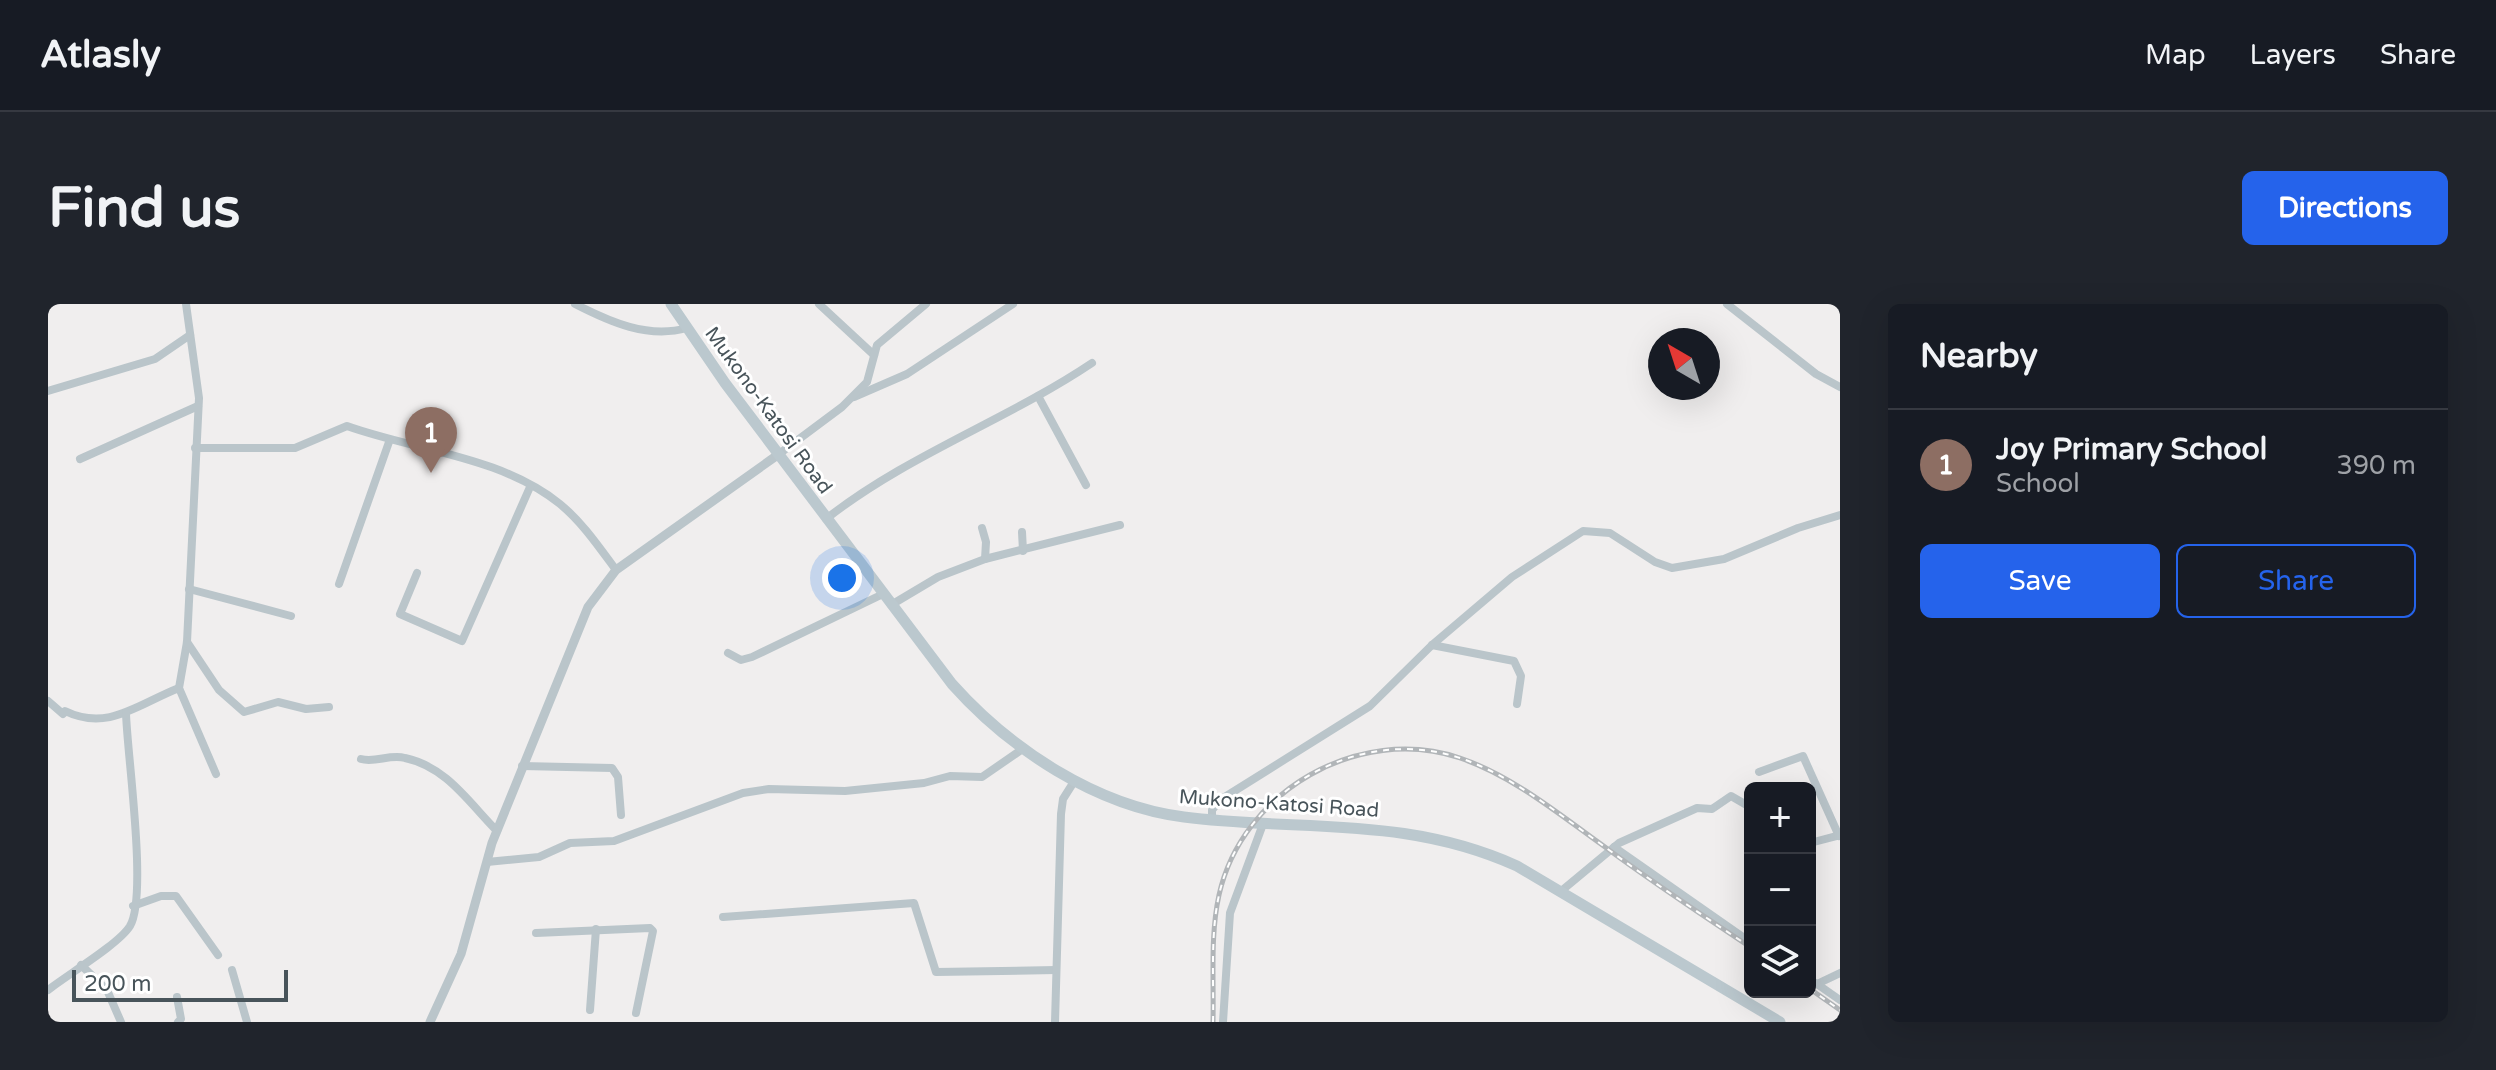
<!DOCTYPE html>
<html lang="en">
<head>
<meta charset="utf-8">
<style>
	body { margin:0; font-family:"Varela Round",sans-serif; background:#20242c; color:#f1f3f6 }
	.controls { position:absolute; right:24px; bottom:24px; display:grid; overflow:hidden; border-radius:12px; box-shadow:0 8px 32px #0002 }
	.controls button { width:72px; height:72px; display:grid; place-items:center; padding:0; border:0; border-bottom:2px solid #363941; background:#171b24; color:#f1f3f6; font:40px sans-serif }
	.compass { position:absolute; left:1600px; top:24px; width:72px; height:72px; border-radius:50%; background:#171b24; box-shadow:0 8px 32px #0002; rotate:321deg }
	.scale { position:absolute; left:24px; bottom:20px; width:216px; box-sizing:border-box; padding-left:8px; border:4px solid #48545a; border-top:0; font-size:22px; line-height:28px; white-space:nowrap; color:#48545a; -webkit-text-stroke:6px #fff; paint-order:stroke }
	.you { position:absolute; left:794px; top:274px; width:28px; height:28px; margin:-20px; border:6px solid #fff; border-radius:50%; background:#1a73e8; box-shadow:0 0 0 12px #1a73e833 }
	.badge { display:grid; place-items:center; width:52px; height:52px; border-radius:50%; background:#2563eb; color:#fff; font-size:26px; font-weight:700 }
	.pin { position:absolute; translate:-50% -66px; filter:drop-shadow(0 2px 4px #0008) }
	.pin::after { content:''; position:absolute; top:42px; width:28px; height:24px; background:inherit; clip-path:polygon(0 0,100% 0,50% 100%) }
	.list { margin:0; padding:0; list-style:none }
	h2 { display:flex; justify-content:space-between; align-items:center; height:104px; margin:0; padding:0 32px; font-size:34px }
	h2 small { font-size:26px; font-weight:400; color:#9ea1a6 }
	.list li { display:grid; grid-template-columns:52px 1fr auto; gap:24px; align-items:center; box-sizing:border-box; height:112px; padding:0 32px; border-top:2px solid #363941 }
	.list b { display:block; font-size:30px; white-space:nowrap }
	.list p { margin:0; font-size:26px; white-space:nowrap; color:#9ea1a6 }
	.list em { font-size:26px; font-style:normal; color:#9ea1a6 }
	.actions { display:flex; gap:16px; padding:24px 32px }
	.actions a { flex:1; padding:18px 0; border:2px solid #2563eb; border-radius:12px; text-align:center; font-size:28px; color:#2563eb }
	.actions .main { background:#2563eb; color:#fff }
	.icon { flex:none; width:44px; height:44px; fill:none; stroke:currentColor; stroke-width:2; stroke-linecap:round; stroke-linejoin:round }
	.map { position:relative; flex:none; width:1792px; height:718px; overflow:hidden; border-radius:12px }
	header { display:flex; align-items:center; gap:48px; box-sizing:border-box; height:112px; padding:0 40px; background:#171b24; border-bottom:2px solid #363941 }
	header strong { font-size:38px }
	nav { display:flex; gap:44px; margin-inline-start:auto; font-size:28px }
	.intro { display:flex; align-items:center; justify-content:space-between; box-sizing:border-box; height:192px; padding:0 48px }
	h1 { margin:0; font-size:56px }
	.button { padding:20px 36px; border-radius:12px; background:#2563eb; color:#fff; font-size:28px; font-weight:700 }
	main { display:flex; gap:48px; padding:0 48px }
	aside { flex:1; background:#171b24; border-radius:12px; box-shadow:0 8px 32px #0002 }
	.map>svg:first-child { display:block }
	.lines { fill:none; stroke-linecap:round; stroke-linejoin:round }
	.minor { stroke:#bac5ca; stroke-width:8 }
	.tertiary { stroke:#bac5ca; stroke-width:9 }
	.secondary { stroke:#bbc8ce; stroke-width:11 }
	.rail-casing { stroke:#b1b5b8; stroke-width:5 }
	.rail { stroke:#fff; stroke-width:2; stroke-dasharray:6; stroke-linecap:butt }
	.labels { text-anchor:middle; stroke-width:6; stroke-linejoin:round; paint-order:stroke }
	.street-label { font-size:20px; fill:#48545a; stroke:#fff }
</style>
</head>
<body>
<header>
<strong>Atlasly</strong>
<nav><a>Map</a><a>Layers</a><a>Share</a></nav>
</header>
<div class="intro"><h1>Find us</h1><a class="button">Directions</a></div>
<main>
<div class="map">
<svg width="1792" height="718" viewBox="0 0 1792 718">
	<rect width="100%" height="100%" fill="#f0eeee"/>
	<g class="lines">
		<g class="minor">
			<path d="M 138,0 L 151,94 L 139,338 L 131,384 L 168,470"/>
			<path d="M 527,0 C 562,18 600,35 639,24"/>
			<path d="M 771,0 L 826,51"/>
			<path d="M 1679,0 L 1768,70 L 1792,83"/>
			<path d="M 0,87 L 107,55 L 142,31"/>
			<path d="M 990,92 L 1038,181"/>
			<path d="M 806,93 L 859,70 L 965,0"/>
			<path d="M 147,144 L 247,144 L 299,122 C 369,147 452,152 512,200 C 534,218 551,243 568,266"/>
			<path d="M 731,150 L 794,103 L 819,78 L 829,41 L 878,0"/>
			<path d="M 32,155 L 150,102"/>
			<path d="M 778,215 C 859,151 959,116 1044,59"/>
			<path d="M 934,224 L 938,238 L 937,255 L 1072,221"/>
			<path d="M 974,228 L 975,247"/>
			<path d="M 369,269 L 352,310 L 414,337 L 482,183"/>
			<path d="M 291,280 L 341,138"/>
			<path d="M 141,285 L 243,312"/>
			<path d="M 843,301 L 890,273 L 937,255"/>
			<path d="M 139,338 L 171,386 L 196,408 L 230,398 L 258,405 L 281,403"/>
			<path d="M 1384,341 L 1466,357 L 1473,372 L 1469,400"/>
			<path d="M 680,349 L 693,356 L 704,353 L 835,290"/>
			<path d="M 0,397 L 15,410 L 17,407 C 60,428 90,400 131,384"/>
			<path d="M 313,455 C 327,459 342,450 357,454 C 399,463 421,499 449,527"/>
			<path d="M 474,462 L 564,464 L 570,473 L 573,511"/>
			<path d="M 1711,468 L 1755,452 L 1791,532"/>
			<path d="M 1164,516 L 1164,506 L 1172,496 L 1322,402 L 1384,341 L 1464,273 L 1535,227 L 1562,229 L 1607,258 L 1624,264 L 1676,255 L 1750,224 L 1792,211"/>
			<path d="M 1762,539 L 1792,531"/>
			<path d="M 1566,543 L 1702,638"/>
			<path d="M 439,558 L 491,553 L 522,539 L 566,537 L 695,489 L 721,485 L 797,487 L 876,479 L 902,472 L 934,473 L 976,444"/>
			<path d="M 1512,588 L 1571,539 L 1649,504 L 1664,505 L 1683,492 L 1702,503"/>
			<path d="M 85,602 L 113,592 L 128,592 L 170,651"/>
			<path d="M 675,613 L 866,599 L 888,668 L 1008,666"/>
			<path d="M 488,629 L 602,624 L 605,627 L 588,709"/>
			<path d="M 33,661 L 59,686 L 73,718"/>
			<path d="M 184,666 L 199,718"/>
			<path d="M 1762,676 L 1769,680 L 1792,669"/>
			<path d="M 1769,680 L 1792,696"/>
			<path d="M 0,686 C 19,671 71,640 82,622 C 100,591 79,450 78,409"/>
			<path d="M 129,693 L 133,715 L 130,718"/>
			<path d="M 542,706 L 548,625"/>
			<path d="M 1007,718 L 1013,510 L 1015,495 L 1027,476"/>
			<path d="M 1175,718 L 1182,609 L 1215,520"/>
		</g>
		<path class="tertiary" d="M 382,718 L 413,650 L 444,539 L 540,303 L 568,266 L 731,150"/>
		<path class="secondary" d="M 623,0 L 677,79 L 904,380 C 962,445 1048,502 1136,513 C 1254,528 1356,511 1469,562 L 1732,718"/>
		<g class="rail-casing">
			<g id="rail">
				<path d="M 1762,685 L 1792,706"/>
				<path d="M 1165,718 C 1166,676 1162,632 1171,591 C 1194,487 1311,420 1412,454 C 1465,472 1512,511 1557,543 C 1604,578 1653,610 1702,643"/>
			</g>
		</g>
		<use href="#rail" class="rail"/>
	</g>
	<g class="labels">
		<g class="street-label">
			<text transform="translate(721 106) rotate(54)" y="7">Mukono-Katosi Road</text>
			<text transform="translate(1231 499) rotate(4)" y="7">Mukono-Katosi Road</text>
		</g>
	</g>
</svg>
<div class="controls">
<button>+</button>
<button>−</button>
<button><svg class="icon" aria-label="layers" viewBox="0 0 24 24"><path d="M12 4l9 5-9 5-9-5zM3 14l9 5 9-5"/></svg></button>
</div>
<svg class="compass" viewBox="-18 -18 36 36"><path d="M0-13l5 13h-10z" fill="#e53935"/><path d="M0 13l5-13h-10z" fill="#9ea1a6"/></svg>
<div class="scale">200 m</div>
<div class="you"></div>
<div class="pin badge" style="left:383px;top:169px;background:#8d6e63">1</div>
</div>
<aside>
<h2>Nearby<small></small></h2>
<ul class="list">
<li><span class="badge" style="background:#8d6e63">1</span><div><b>Joy Primary School</b><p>School</p></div><em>390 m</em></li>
</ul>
<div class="actions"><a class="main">Save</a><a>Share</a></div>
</aside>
</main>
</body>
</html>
